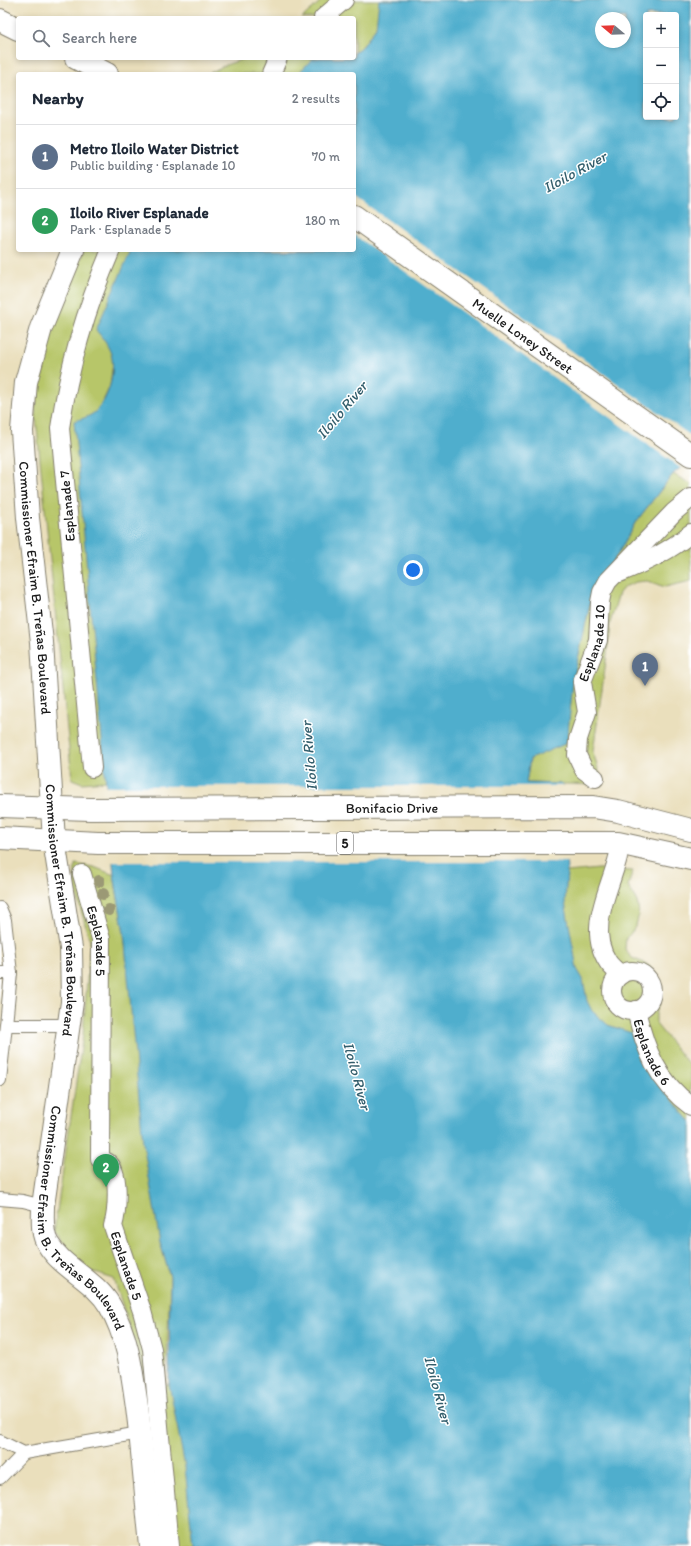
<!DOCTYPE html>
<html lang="en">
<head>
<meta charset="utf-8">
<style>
	body { margin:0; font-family:Itim,sans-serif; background:#f2f2f3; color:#1f2937 }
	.controls { position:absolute; right:12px; top:12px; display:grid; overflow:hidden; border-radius:4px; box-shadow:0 2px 6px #0003 }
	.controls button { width:36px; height:36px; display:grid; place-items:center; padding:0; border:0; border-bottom:1px solid #e0e1e3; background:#fff; color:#1f2937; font:20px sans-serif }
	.compass { position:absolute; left:595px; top:12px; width:36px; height:36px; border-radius:50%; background:#fff; box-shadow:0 2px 6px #0003; rotate:289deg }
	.you { position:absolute; left:413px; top:570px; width:14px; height:14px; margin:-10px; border:3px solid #fff; border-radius:50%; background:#1a73e8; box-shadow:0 0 0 6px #1a73e833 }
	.badge { display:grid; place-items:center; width:26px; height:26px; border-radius:50%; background:#111827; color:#fff; font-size:13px; font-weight:700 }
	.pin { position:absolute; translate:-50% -33px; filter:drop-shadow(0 1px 2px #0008) }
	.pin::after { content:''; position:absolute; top:21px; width:14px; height:12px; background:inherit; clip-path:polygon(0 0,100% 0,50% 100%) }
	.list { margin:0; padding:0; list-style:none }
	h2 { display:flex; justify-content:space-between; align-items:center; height:52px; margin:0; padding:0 16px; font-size:17px }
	h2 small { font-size:13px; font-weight:400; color:#747a83 }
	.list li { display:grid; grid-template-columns:26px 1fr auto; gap:12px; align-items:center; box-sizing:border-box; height:64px; padding:0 16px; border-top:1px solid #e0e1e3 }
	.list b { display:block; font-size:15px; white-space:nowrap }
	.list p { margin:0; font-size:13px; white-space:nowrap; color:#747a83 }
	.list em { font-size:13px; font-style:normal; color:#747a83 }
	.icon { flex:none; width:22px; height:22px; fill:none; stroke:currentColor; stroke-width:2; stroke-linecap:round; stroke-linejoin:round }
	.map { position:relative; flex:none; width:691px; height:1546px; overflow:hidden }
	.search { position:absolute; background:#fff; box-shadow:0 2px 6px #0003; left:16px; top:16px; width:340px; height:44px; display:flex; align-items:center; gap:10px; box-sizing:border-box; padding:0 14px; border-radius:4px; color:#747a83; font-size:15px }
	.panel { position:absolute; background:#fff; box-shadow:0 2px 6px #0003; left:16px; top:72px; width:340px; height:180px; border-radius:4px }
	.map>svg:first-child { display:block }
	.green { fill:#b7c669; stroke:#6a7142 }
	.water { fill:#4faecd; stroke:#366574; fill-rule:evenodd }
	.pier { fill:#eadfbc }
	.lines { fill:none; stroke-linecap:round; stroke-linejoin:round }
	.service-casing { stroke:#837e6c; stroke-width:14 }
	.pedestrian-casing { stroke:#837e6c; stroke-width:20 }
	.tertiary-casing { stroke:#837e6c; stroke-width:24 }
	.secondary-casing { stroke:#837e6c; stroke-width:24 }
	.primary-casing { stroke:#837e6c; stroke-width:24 }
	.service { stroke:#fff; stroke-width:12 }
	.pedestrian { stroke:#fff; stroke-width:18 }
	.tertiary { stroke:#fff; stroke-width:22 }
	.secondary { stroke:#fff; stroke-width:22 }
	.primary { stroke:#fff; stroke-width:22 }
	.tree { fill:#9b9975 }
	.labels { text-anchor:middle; stroke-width:3; stroke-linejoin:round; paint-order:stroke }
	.shield { fill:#fff; stroke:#606060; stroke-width:1 }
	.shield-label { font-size:13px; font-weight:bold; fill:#1c1c1c }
	.street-label { font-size:14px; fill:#1c1c1c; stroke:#fff }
	.water-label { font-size:15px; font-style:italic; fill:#335e6c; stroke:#fff }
</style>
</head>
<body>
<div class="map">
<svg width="691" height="1546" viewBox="0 0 691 1546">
	<rect width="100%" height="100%" fill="#fff"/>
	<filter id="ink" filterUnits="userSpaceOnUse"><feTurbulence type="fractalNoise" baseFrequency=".025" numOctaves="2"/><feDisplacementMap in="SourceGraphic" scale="8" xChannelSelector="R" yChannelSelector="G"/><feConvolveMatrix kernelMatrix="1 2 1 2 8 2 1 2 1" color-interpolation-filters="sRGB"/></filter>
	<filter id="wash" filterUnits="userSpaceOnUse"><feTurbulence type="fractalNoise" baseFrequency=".012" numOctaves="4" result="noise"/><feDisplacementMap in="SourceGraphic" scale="16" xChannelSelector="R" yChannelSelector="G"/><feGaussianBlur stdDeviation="0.9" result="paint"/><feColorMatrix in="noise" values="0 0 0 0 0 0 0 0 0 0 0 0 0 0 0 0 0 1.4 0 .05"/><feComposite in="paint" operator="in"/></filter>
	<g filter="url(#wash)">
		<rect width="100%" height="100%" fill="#eadfbc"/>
		<g class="green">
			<path d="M 322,0 L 400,0 L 376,27 L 363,46 L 354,52 L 354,74 L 208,74 L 223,66 L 246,58 L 354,58 L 354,18 L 302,18 Z"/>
			<path d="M 84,250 L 183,250 L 112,369 L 110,386 L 104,399 L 106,781 L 82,783 L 72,779 L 35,409 L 53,324 Z"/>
			<path d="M 673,474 L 691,484 L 691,581 L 665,587 L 647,581 L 636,582 L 624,587 L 619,593 L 610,623 L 607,654 L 593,752 L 603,785 L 526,783 L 530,759 L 576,668 L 590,603 L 600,579 L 618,554 L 635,523 Z"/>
			<path d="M 75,864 L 94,867 L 114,875 L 124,933 L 160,1242 L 170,1277 L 167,1358 L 163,1385 L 169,1384 L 191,1402 L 218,1546 L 164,1546 L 145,1376 L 114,1279 L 86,1270 L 54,1231 L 83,1035 L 90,941 L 74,887 Z"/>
			<path d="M 599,869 L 633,871 L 628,886 C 630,892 634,895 636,900 C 642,913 637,929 626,938 L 625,949 L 632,958 L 647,964 L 656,974 L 661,986 L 660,1002 L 656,1014 L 656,1024 L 691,1067 L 691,1167 L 574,1022 L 561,896 L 565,896 L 567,872 Z"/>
		</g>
		<path class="water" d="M 379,0 L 691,0 L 691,459 L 673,474 L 635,523 L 618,554 L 600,579 L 590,603 L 573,682 L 567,743 L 530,759 L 526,783 L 563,784 L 567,872 L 565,902 L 577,969 L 583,979 L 587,1001 L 592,1011 L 608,1025 L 632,1033 L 643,1065 L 691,1122 L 691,1546 L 193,1546 L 185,1467 L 169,1384 L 170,1277 L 160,1242 L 143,1143 L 124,933 L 114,875 L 74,421 C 81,419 90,417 96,411 C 109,398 116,371 111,354 C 108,345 102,337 96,330 L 131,250 L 354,250 L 354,74 L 298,74 L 311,60 L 319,58 L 354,58 L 354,52 L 363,46 L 376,27 ZM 646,15 L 676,15 L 676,117 L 646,117 ZM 601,18 L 625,18 L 625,42 L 601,42 Z"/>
		<g class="pier">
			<path d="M 354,196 L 691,436 L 691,462 L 682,469 L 354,235 Z"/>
			<path d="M 104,786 L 565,786 L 569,862 L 111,862 Z"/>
		</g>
	</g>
	<g filter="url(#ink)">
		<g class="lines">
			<g class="service-casing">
				<g id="service">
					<path d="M 0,908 L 5,920 L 11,973"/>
					<path d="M 0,973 L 11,973 L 6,1025 L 69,1025"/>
					<path d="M 0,1080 L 6,1025"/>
					<path d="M 0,1199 L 23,1201 L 43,1206"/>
					<path d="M 0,1441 L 24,1453 L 140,1433"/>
					<path d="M 0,1478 L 24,1453"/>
				</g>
			</g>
			<g class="pedestrian-casing">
				<g id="pedestrian">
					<path d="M 323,18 L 344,0"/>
					<path d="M 271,74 L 278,58"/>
					<path d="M 619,573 C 645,563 670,551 691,533"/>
					<path d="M 92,768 L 60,428 C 69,366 86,308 111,250"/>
					<path id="s1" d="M 595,778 L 584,770 L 577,755 L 578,739 L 587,712 L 582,682 L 598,640 L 600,602 L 602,592 L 608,581 L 674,512 L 691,498"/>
					<path d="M 618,857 C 610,890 586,929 608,962 C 611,967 617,971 621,975"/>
					<path id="s2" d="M 82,874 L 101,939 L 100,1159 C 103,1160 108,1162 110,1165 C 120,1176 117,1213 113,1226 L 142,1311 L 152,1349 L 170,1546"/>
					<circle cx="632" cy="991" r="20"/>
					<path id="s3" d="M 636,1010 C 645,1049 657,1081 691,1106"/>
				</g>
			</g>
			<g class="tertiary-casing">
				<g id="tertiary">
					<path id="s4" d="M 73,250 L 41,328 L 26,382 L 22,431 L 28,518 L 42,642 L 54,841 L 71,948 L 72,1002 L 43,1206 C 43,1218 41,1233 48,1244 C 63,1269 95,1280 110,1306 C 128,1337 132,1372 137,1407 C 143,1453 146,1500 151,1546"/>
				</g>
			</g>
			<g class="secondary-casing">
				<g id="secondary">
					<path d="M 0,20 L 18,29"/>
					<path d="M 76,58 L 107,74"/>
					<path id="s5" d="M 354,216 L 691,455"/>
				</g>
			</g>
			<g class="primary-casing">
				<g id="primary">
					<path id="s6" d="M 0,806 L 90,809 L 593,807 L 618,811 L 691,830"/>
					<path d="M 0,838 L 98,843 L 618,843 L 691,859"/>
				</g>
			</g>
			<use href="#service" class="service"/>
			<use href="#pedestrian" class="pedestrian"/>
			<use href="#tertiary" class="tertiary"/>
			<use href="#secondary" class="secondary"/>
			<use href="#primary" class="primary"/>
		</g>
		<g class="tree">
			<circle cx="99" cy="881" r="6"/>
			<circle cx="103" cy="894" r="6"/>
			<circle cx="109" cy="910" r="6"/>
		</g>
	</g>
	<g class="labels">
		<rect class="shield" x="337" y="832" width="16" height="22" rx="3"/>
		<g class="shield-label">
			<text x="345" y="848">5</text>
		</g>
		<g class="street-label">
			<text dy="5" stroke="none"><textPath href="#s5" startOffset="207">Muelle Loney Street</textPath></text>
			<text transform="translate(67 506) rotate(-95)" y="5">Esplanade 7</text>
			<text dy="5" stroke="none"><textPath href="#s4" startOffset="347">Commissioner Efraim B. Treñas Boulevard</textPath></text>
			<text dy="5" stroke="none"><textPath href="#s1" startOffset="146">Esplanade 10</textPath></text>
			<text dy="5" stroke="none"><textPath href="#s6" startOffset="392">Bonifacio Drive</textPath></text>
			<text dy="5" stroke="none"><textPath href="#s4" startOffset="671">Commissioner Efraim B. Treñas Boulevard</textPath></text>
			<text dy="5" stroke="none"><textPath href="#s2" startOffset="69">Esplanade 5</textPath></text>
			<text dy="5" stroke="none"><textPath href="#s3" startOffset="45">Esplanade 6</textPath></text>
			<text dy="5" stroke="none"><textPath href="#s4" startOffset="995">Commissioner Efraim B. Treñas Boulevard</textPath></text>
			<text dy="5" stroke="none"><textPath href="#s2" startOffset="404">Esplanade 5</textPath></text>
		</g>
		<g class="water-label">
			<text transform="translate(575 172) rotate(-29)" y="5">Iloilo River</text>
			<text transform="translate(342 410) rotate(-50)" y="5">Iloilo River</text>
			<text transform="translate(309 756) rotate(-95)" y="5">Iloilo River</text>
			<text transform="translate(357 1076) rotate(75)" y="5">Iloilo River</text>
			<text transform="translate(438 1390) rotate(75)" y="5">Iloilo River</text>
		</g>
	</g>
</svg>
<div class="controls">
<button>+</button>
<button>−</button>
<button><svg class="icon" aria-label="locate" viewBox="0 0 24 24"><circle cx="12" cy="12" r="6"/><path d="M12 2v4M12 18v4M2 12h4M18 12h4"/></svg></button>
</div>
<svg class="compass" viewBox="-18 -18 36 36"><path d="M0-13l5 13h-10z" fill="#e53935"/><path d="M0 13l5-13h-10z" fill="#747a83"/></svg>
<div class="you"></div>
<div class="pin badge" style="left:645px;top:686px;background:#5c6f8a">1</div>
<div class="pin badge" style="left:106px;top:1187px;background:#2e9e5b">2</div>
<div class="search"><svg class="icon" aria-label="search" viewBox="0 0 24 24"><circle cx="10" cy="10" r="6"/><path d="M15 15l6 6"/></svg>Search here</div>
<section class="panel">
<h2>Nearby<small>2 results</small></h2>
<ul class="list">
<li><span class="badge" style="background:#5c6f8a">1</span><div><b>Metro Iloilo Water District</b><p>Public building · Esplanade 10</p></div><em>70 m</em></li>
<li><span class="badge" style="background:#2e9e5b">2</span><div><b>Iloilo River Esplanade</b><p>Park · Esplanade 5</p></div><em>180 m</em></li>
</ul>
</section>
</div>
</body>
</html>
